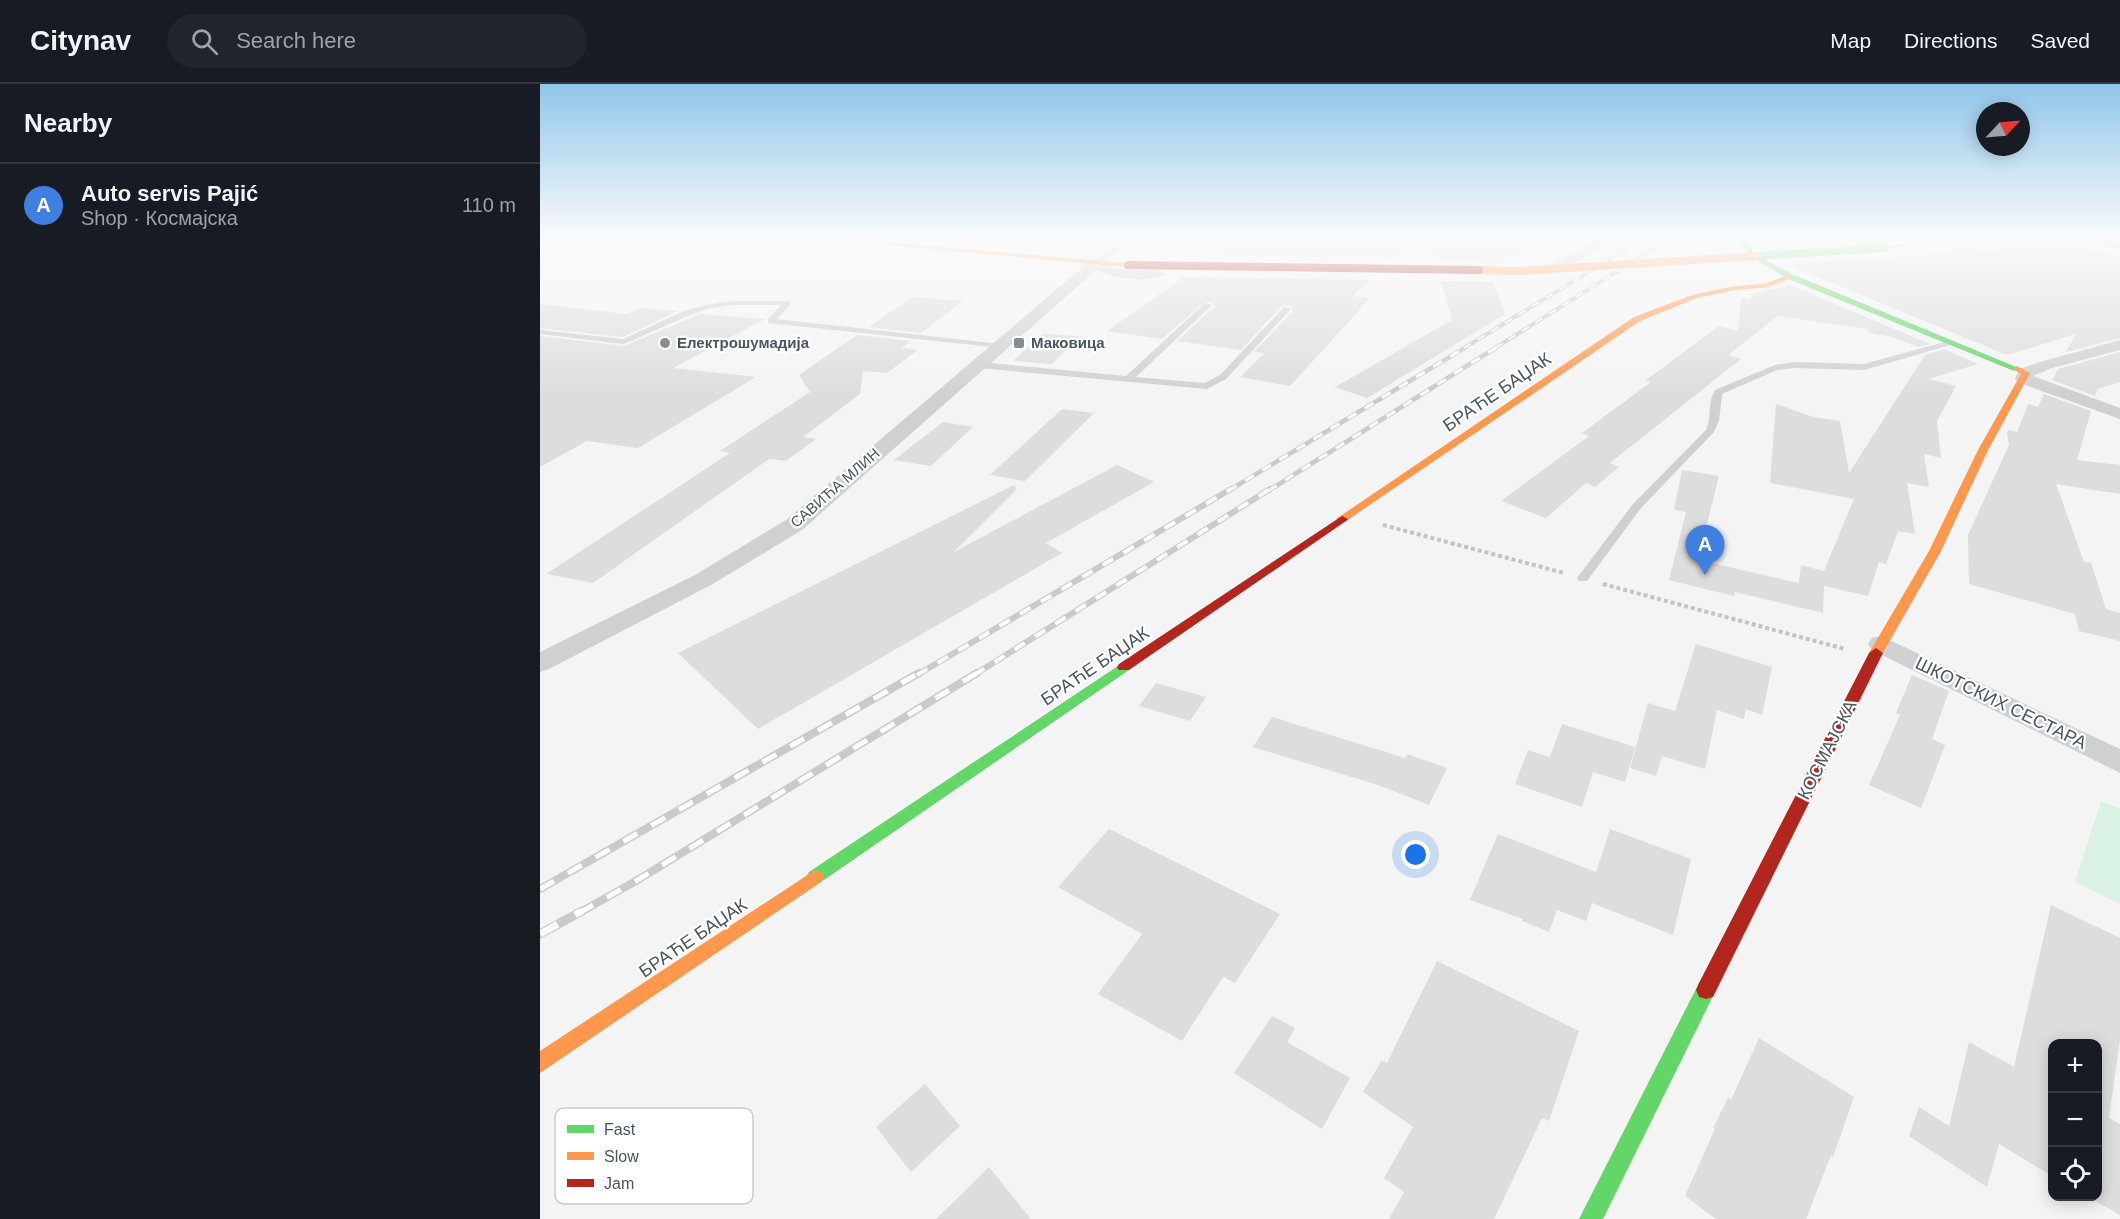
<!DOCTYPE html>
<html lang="en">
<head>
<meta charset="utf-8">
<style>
	body { margin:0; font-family:Helvetica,sans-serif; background:#20242c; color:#f1f3f6 }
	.controls { position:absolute; right:18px; bottom:18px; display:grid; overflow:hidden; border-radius:12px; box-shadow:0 3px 15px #0003 }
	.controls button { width:54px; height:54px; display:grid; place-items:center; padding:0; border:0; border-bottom:2px solid #363941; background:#171b24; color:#f1f3f6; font:30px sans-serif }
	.compass { position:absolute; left:1436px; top:18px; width:54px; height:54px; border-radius:50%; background:#171b24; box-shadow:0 3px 15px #0003; rotate:64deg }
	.you { position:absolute; left:876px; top:771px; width:21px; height:21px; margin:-15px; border:4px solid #fff; border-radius:50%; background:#1a73e8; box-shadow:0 0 0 9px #1a73e833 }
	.badge { display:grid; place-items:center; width:39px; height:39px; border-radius:50%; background:#868d94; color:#fff; font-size:20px; font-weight:700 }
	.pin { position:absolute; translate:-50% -50px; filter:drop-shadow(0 2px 3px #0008) }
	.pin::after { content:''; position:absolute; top:32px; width:21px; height:18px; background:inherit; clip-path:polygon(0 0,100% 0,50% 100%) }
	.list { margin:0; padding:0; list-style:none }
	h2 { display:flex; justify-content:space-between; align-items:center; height:78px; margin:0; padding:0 24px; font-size:26px }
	h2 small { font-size:20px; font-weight:400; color:#9ea1a6 }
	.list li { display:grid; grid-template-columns:39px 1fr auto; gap:18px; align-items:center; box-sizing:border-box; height:84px; padding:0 24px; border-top:2px solid #363941 }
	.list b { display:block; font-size:22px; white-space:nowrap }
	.list p { margin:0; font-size:20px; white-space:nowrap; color:#9ea1a6 }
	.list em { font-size:20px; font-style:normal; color:#9ea1a6 }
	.icon { flex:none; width:33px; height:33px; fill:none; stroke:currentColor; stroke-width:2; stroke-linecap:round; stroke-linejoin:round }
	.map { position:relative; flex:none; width:1580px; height:1135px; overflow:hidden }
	header { display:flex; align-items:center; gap:36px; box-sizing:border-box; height:84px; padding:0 30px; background:#171b24; border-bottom:2px solid #363941 }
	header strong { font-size:28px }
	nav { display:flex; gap:33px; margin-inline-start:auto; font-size:21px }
	.search { width:420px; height:54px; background:#20242c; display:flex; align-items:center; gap:15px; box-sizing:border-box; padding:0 21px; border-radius:33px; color:#9ea1a6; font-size:22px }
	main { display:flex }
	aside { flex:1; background:#171b24 }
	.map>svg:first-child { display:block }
	.green { fill:#d9f2e3 }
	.building { fill:#ddddde }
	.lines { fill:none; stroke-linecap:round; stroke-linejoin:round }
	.path { stroke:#bcc7c4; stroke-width:4; stroke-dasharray:4 3; stroke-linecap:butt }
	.lane { fill:#ced0d2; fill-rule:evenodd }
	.street { fill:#ced0d2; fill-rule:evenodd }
	.fast { fill:#63d668; fill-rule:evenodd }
	.slow { fill:#ff974d; fill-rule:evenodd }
	.jam { fill:#b3261e; fill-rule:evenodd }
	.rail-far4-casing { stroke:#c9cacc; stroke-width:4 }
	.rail-far3-casing { stroke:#c9cacc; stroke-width:4.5 }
	.rail-far2-casing { stroke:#c9cacc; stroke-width:6 }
	.rail-far1-casing { stroke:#c9cacc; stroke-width:8 }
	.rail-casing { stroke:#c9cacc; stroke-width:9 }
	.rail-far4 { stroke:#fff; stroke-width:2; stroke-dasharray:8; stroke-linecap:butt }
	.rail-far3 { stroke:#fff; stroke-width:3; stroke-dasharray:10; stroke-linecap:butt }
	.rail-far2 { stroke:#fff; stroke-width:4; stroke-dasharray:12; stroke-linecap:butt }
	.rail-far1 { stroke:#fff; stroke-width:5; stroke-dasharray:16; stroke-linecap:butt }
	.rail { stroke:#fff; stroke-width:7; stroke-dasharray:20; stroke-linecap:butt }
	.fast-bridge { stroke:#63d668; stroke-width:8 }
	.slow-bridge { stroke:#ff974d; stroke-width:8 }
	.jam-bridge { stroke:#b3261e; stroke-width:8 }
	.poi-dot { fill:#868d94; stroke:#fff; stroke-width:2 }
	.labels { text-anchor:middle; stroke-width:4.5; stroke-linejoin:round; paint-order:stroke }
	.far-poi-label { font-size:15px; font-weight:bold; fill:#4a5661; stroke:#fff; text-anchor:start }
	.far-street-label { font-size:15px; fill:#4a5661; stroke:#fff }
	.street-label { font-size:18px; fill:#4a5661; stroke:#fff }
	.key { fill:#fff; stroke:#c9ccd0; stroke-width:1.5 }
	.key-label { font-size:16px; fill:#4a5661 }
</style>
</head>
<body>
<header>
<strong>Citynav</strong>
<div class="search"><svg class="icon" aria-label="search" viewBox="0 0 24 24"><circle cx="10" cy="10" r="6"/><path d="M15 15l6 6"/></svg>Search here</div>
<nav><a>Map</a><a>Directions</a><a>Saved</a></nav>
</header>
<main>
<aside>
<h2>Nearby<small></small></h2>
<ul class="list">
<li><span class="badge" style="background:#3f7fe0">A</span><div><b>Auto servis Pajić</b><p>Shop · Космајска</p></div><em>110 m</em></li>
</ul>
</aside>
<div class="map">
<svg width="1580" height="1135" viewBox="0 0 1580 1135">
	<rect width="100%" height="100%" fill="#f4f4f4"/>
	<path class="green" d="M 1561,717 L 1580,725 L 1580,820 L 1535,798 Z"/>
	<g class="building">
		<path d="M 736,153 L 874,153 L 853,174 L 675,171 L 696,156 L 724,159 Z"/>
		<path d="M 908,153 L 1013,153 L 1013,154 L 961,175 L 894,174 L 889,157 L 908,161 Z"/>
		<path d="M 1529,160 L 1580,172 L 1580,254 L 1526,268 L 1536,250 L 1467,271 L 1248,181 Z"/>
		<path d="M 644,193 L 830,196 L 813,212 L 830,214 L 750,302 L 700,293 L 725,269 L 714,268 L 753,227 L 752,223 L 742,221 L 701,266 L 637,257 L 674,223 L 674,220 L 666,217 L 622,255 L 567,247 Z"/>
		<path d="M 901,197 L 953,198 L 965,230 L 827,314 L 795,303 L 912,236 Z"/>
		<path d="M 1250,201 L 1390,260 L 1378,263 L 1353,253 L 1329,249 L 1328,245 L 1238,232 L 1188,271 L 1201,275 L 1070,379 L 1079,383 L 1055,403 L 1046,399 L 1006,434 L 961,417 L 1049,352 L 1042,349 L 1111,298 L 1106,296 L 1179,242 L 1198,247 L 1201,214 L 1209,215 L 1214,210 Z"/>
		<path d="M 372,213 L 423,217 L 381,249 L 329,243 Z"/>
		<path d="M 0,220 L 87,230 L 100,224 L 138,227 L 83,253 L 0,244 Z"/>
		<path d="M 160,230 L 225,235 L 133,284 L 216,293 L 98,364 L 47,357 L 0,383 L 0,252 L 84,262 Z"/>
		<path d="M 502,250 L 539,252 L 512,280 L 473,277 Z"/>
		<path d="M 317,251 L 371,257 L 361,264 L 378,266 L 347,289 L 323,287 L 320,310 L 263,353 L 276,355 L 246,377 L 229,375 L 53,499 L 6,490 L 190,369 L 180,367 L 270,308 L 259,291 Z"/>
		<path d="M 1404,265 L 1438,280 L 1388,295 L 1416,302 L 1397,337 L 1401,374 L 1384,370 L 1389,403 L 1367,399 L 1375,450 L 1358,447 L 1346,480 L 1339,478 L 1328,512 L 1284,502 L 1283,529 L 1195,508 L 1194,512 L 1129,496 L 1146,428 L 1134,426 L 1142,386 L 1179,392 L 1158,476 L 1259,499 L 1261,481 L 1284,487 L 1314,415 L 1230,399 L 1236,320 L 1273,333 L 1300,337 L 1309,389 L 1385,271 Z"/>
		<path d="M 1580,268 L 1580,298 L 1557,305 L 1555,312 L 1512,296 L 1518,285 Z"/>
		<path d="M 1504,310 L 1551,327 L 1537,376 L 1580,381 L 1580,410 L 1516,400 L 1544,478 L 1551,479 L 1566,525 L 1580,529 L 1580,557 L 1539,547 L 1535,530 L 1429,500 L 1428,451 L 1469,361 L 1467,349 L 1468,346 L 1477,348 L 1488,320 L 1498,323 Z"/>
		<path d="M 522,325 L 554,329 L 485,397 L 450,391 Z"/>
		<path d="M 403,338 L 433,343 L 391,382 L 354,376 Z"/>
		<path d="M 577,381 L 614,398 L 506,459 L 522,469 L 218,645 L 138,569 L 474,401 L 477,405 L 414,468 Z"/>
		<path d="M 1156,560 L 1232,583 L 1222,631 L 1206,625 L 1204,635 L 1177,626 L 1165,685 L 1122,672 L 1116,692 L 1090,684 L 1108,619 L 1135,627 Z"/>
		<path d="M 1372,591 L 1409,607 L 1392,655 L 1405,661 L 1381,724 L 1329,701 L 1360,631 L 1356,629 Z"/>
		<path d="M 616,599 L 666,613 L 650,637 L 599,622 Z"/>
		<path d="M 732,633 L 865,674 L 867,670 L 907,684 L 889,721 L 838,701 L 713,663 Z"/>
		<path d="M 1022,640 L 1095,663 L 1085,698 L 1053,688 L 1042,723 L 975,700 L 988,666 L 1010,673 Z"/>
		<path d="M 569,745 L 740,830 L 695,899 L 683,893 L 642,957 L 558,910 L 602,850 L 518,803 Z"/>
		<path d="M 1070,745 L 1151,775 L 1133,851 L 1052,819 L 1046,837 L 1017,826 L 1009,848 L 982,837 L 983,835 L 930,816 L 958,750 L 1056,788 Z"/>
		<path d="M 1511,821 L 1580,854 L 1580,956 L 1569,1034 L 1580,1040 L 1580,1131 L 1548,1113 L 1557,1113 L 1557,960 L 1512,960 L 1512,1092 L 1459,1060 L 1447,1103 L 1369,1052 L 1379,1023 L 1409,1042 L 1429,958 L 1474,983 Z"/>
		<path d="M 897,877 L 1039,947 L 1009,1037 L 1002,1034 L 954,1135 L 849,1135 L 864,1108 L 844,1094 L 873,1043 L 823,1008 L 842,976 L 847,979 Z"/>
		<path d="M 732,932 L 755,944 L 747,958 L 810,994 L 782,1045 L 694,989 Z"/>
		<path d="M 1219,954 L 1314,1013 L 1293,1073 L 1291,1071 L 1266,1135 L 1176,1135 L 1145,1112 L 1175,1045 L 1173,1044 L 1188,1014 L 1191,1016 Z"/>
		<path d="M 385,1000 L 420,1042 L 371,1088 L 336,1043 Z"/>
		<path d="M 449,1083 L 491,1135 L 396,1135 Z"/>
	</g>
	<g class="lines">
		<g class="path">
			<path d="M 843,441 L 1024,489"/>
			<path d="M 1063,500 L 1305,565"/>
		</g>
		<g class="lane">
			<path d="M 590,153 L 598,153 L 558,180 L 554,180 L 554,178 Z"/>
			<path d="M 192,217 L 250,217 L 250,221 L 237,235 L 461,260 L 465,262 L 461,264 L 228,239 L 228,235 L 241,221 L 192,221 L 171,224 L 150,231 L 84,260 L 0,250 L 0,246 L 83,255 L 144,227 L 170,220 Z"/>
			<path d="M 665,219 L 672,221 L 596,293 L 665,299 L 680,291 L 744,223 L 751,225 L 686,295 L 667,305 L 439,284 L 435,281 L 439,278 L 586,292 Z"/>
			<path d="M 1411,256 L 1414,256 L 1414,260 L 1324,286 L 1255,284 L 1237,286 L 1182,310 L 1179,337 L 1173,349 L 1101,424 L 1047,497 L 1039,497 L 1037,494 L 1093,420 L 1166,346 C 1172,333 1167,319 1175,306 L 1235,281 L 1255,278 L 1324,280 Z"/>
		</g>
		<g class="street">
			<path d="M 1059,153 L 1074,153 C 1063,165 1013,194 997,190 L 995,187 L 1038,167 Z"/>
			<path d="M 556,175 L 576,185 L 618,186 L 625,190 C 613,200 569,194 556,186 L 262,446 L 171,501 L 9,585 L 0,588 L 0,568 L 155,491 L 246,436 L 551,176 Z"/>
			<path d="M 1580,256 L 1580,266 L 1512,284 L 1493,292 L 1580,324 L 1580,335 L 1477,298 L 1475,294 L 1480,285 L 1500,278 Z"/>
			<path d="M 1341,552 L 1580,665 L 1580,689 L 1332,566 L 1328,560 L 1332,554 Z"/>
		</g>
		<g class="fast">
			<path d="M 1197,153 L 1203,153 L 1216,171 L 1252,190 L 1481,285 L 1474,287 L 1246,194 L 1212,173 Z"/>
			<path d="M 584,578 L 591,583 L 589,586 L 281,798 L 275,800 L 269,798 L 266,793 L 269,788 Z"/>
			<path d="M 1166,897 L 1173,899 L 1176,906 L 1063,1135 L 1039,1135 L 1159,899 Z"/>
		</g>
		<g class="slow">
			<path d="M 254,153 L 283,153 L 588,179 L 591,181 L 588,183 Z"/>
			<path d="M 1393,153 L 1408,153 L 1345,166 L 1342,164 Z"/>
			<path d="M 1532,153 L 1545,153 L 1580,161 L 1580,165 Z"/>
			<path d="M 1249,190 L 1252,190 L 1252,194 L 1228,203 L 1190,207 L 1157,214 L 1100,237 L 806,437 L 802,438 L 796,435 L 1094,233 L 1152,211 L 1190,203 L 1227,199 Z"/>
			<path d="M 1477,282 L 1490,289 L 1448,366 L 1401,467 L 1341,572 L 1331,572 L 1329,569 L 1389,467 L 1438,366 L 1481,290 L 1473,285 Z"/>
			<path d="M 275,786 L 281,788 L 284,793 L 281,798 L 0,989 L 0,967 Z"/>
		</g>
		<g class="jam">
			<path d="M 802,432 L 808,435 L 806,437 L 589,586 L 579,586 L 577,583 L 579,580 Z"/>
			<path d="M 1336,564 L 1343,569 L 1173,913 L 1166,915 L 1159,913 L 1156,906 L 1159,899 L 1329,569 Z"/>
		</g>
		<g class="rail-far4-casing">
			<g id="rail-far4">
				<path d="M 924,264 L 1106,153"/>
				<path d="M 955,264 L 1132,153"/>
			</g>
		</g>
		<g class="rail-far3-casing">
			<g id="rail-far3">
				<path d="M 688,407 L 926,263"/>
				<path d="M 728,407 L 957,263"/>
			</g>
		</g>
		<g class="rail-far2-casing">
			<g id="rail-far2">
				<path d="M 377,591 L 691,405"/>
				<path d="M 434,591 L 730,405"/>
			</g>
		</g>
		<g class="rail-far1-casing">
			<g id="rail-far1">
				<path d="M 0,805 L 379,589"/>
				<path d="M 39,829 L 96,797 L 437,589"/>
			</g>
		</g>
		<g class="rail-casing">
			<path id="rail" d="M 0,850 L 42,827"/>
		</g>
		<use href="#rail-far4" class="rail-far4"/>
		<use href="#rail-far3" class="rail-far3"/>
		<use href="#rail-far2" class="rail-far2"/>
		<use href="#rail-far1" class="rail-far1"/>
		<use href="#rail" class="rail"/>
		<path class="fast-bridge" d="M 1215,172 L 1345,164"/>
		<path class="slow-bridge" d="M 939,186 L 980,187 L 1215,172"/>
		<path class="jam-bridge" d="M 588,181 L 939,186"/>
	</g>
	<linearGradient id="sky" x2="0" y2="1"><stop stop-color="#91c6eb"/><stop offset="0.49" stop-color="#fafafa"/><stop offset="1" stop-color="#fafafa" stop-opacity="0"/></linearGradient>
	<rect width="1580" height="312" fill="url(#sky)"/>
	<g class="poi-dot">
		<circle cx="125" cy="259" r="6"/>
		<rect x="473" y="253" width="12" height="12" rx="3"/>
	</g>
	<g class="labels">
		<g class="far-poi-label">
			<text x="137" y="264">Електрошумадија</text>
			<text x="491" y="264">Маковица</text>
		</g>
		<g class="far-street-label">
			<text transform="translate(295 404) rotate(-41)" y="5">САВИЋА МЛИН</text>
		</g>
		<g class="street-label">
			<text transform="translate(957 308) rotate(-34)" y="6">БРАЋЕ БАЏАК</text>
			<text transform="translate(555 582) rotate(-34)" y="6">БРАЋЕ БАЏАК</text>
			<text transform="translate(1461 619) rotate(26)" y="6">ШКОТСКИХ СЕСТАРА</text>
			<text transform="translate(1287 666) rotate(-63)" y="6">КОСМАЈСКА</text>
			<text transform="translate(153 854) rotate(-34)" y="6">БРАЋЕ БАЏАК</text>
		</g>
	</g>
	<rect x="15" y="1024" width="198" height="96" rx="9" class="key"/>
	<rect x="27" y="1041" width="27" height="8" fill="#63d668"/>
	<rect x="27" y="1068" width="27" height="8" fill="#ff974d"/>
	<rect x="27" y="1095" width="27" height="8" fill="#b3261e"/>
	<g class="key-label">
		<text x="64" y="1051">Fast</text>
		<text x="64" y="1078">Slow</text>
		<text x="64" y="1105">Jam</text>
	</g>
</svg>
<div class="controls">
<button>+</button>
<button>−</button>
<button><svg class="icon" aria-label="locate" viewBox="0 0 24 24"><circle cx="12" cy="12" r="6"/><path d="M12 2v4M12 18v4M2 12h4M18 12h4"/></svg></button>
</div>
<svg class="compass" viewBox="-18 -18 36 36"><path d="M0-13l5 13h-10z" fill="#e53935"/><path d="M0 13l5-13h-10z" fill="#9ea1a6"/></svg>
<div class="you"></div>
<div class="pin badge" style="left:1165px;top:491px;background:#3f7fe0">A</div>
</div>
</main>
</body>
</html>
